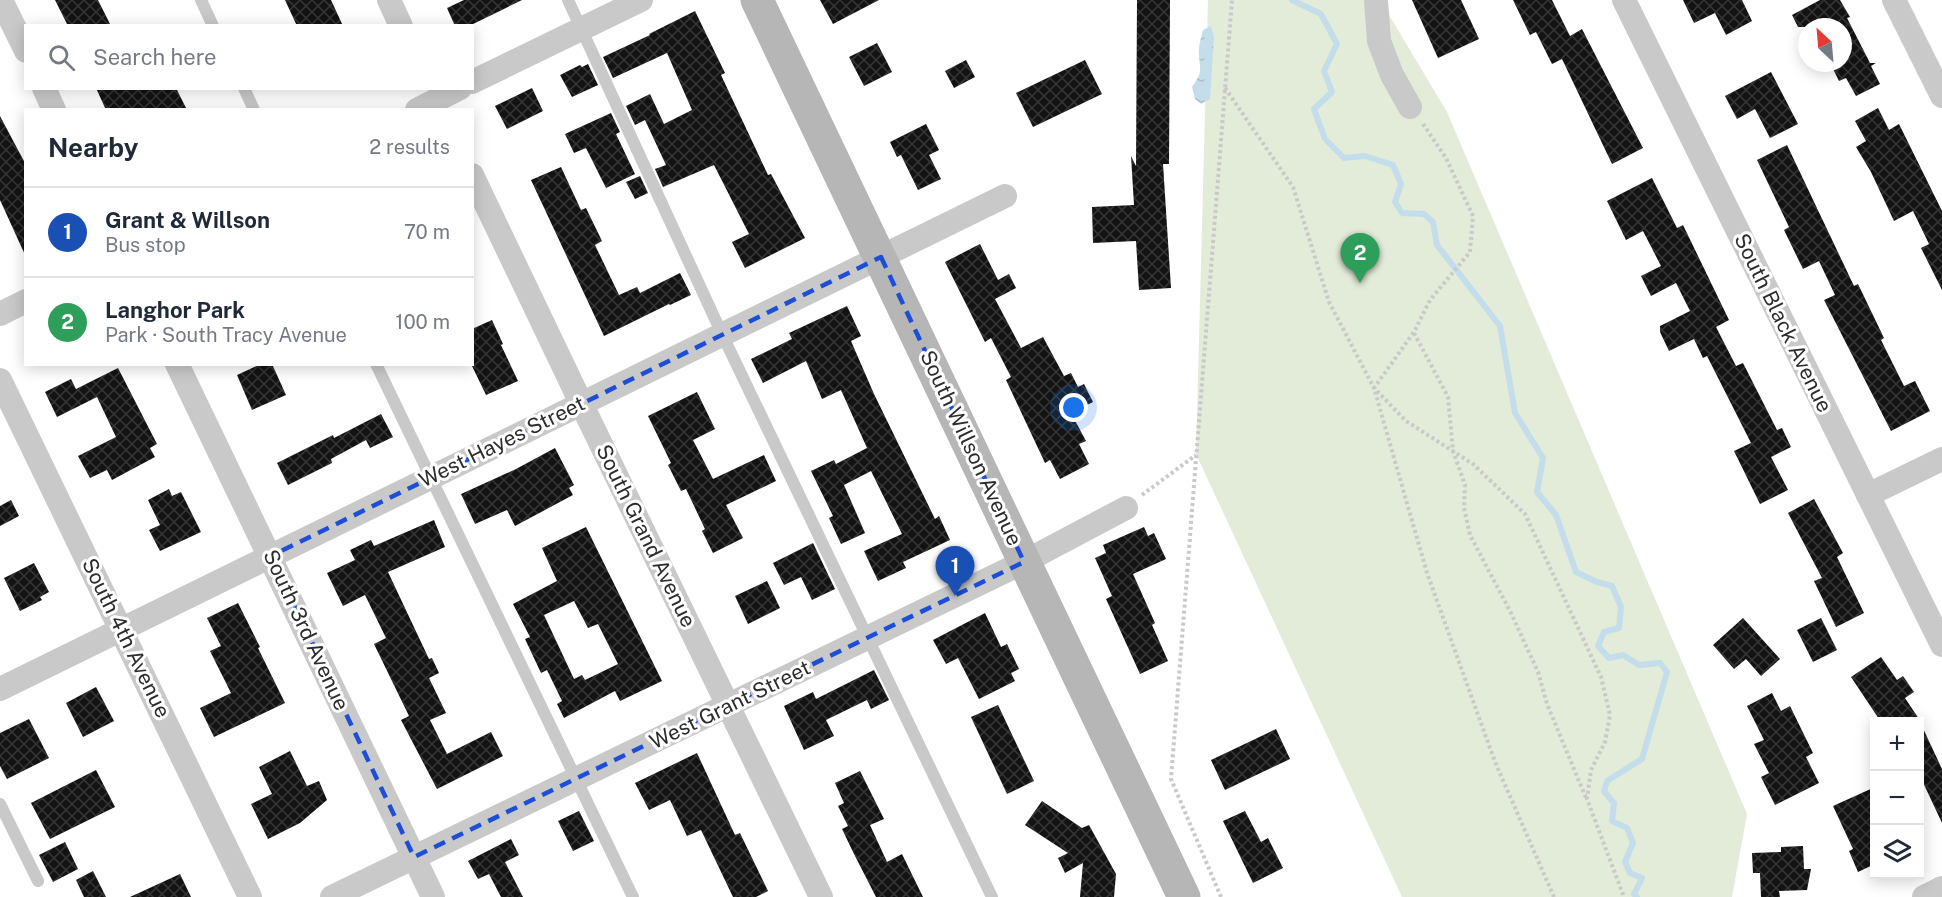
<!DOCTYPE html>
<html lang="en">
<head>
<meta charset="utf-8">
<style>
	body { margin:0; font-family:"Public Sans",sans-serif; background:#f6f6f7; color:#1f2937 }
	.controls { position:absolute; right:18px; bottom:18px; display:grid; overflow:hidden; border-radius:0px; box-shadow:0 3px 15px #0003 }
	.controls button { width:54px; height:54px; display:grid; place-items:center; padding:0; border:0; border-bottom:2px solid #e0e1e3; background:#fff; color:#1f2937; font:30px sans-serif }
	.compass { position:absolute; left:1798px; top:18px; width:54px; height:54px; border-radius:50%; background:#fff; box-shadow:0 3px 15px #0003; rotate:334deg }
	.you { position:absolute; left:1074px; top:408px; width:21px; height:21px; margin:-15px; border:4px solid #fff; border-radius:50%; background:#1a73e8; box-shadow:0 0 0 9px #1a73e833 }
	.badge { display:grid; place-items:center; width:39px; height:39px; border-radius:50%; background:#ea580c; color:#fff; font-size:20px; font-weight:700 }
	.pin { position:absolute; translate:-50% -50px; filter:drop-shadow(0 2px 3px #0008) }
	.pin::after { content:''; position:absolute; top:32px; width:21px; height:18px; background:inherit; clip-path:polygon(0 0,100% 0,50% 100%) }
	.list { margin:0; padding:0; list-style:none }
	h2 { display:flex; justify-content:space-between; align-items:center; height:78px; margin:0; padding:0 24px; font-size:26px }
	h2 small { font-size:20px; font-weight:400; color:#747a83 }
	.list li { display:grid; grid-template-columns:39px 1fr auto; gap:18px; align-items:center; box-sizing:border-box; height:90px; padding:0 24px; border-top:2px solid #e0e1e3 }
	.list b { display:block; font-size:22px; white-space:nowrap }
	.list p { margin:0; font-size:20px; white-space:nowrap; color:#747a83 }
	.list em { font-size:20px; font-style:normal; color:#747a83 }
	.icon { flex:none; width:33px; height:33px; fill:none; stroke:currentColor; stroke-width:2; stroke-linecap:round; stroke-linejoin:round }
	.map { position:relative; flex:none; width:1942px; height:897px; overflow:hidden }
	.search { position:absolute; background:#fff; box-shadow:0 3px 15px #0003; left:24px; top:24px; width:450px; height:66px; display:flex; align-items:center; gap:15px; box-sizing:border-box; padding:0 21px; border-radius:0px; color:#747a83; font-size:22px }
	.panel { position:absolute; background:#fff; box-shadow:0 3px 15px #0003; left:24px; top:108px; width:450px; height:258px; border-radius:0px }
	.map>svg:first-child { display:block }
	.green { fill:#e3ebd9 }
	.water { fill:url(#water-ripples) }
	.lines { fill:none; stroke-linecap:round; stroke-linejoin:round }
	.stream { stroke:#c4ddeb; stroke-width:6 }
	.building { fill:url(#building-cross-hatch); fill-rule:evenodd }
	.path { stroke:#c9c9c9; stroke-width:4; stroke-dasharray:3 3; stroke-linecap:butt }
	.lane { stroke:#c9c9c9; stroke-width:12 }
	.street { stroke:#c9c9c9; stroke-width:24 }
	.secondary { stroke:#b6b6b6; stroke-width:33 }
	.marked { fill:none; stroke:#1d4ed8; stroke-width:4.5; stroke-dasharray:12 8; stroke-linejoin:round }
	.labels { text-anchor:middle; stroke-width:6; stroke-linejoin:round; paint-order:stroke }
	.street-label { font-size:21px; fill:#2c2c2c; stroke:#fff }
</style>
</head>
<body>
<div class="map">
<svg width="1942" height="897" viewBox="0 0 1942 897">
	<defs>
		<pattern id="water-ripples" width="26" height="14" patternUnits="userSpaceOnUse" patternTransform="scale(1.5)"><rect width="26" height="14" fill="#c4ddeb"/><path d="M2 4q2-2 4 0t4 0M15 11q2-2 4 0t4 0" fill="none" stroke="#a9beca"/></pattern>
		<pattern id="building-cross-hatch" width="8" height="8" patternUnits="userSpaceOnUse" patternTransform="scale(1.5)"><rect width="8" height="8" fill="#131313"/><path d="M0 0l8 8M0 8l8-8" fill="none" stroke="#363636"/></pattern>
	</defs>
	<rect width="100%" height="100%" fill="#fff"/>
	<path class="green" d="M 1208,0 L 1380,0 L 1447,112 L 1747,814 L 1732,897 L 1402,897 L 1196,454 Z"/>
	<path class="water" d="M 1211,26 L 1214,37 L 1210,99 L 1201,104 L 1195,99 L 1192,87 C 1203,72 1200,71 1199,55 C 1198,47 1201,38 1203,30 Z"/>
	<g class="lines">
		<path class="stream" d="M 1292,0 L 1321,14 L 1337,44 L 1324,71 L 1332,92 L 1314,109 L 1325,139 L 1344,158 L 1365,156 L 1393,165 L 1401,184 L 1395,202 L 1402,213 L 1424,214 L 1433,222 L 1437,245 L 1500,326 L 1515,413 L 1543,458 L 1537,492 L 1556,515 L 1576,572 L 1597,582 L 1612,586 L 1621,607 L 1619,628 L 1604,632 L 1598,646 L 1609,658 L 1623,655 L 1639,665 L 1660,663 L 1667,672 L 1642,759 L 1607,781 L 1604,791 L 1614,803 L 1612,821 L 1627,828 L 1633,843 L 1625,862 L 1630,873 L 1642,878 L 1634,894 L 1637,897"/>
	</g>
	<g class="building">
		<path d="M 55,0 L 98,0 L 111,26 L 68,26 Z"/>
		<path d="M 285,0 L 331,0 L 343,26 L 297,26 Z"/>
		<path d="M 464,0 L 522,0 L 469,26 L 455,26 L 447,8 Z"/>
		<path d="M 820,0 L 879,0 L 833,24 Z"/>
		<path d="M 1137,0 L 1170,0 L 1169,164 L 1163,164 L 1171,288 L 1139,290 L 1136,241 L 1093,243 L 1092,207 L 1134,205 L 1131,156 L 1136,166 Z"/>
		<path d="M 1412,0 L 1461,0 L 1479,39 L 1438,58 Z"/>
		<path d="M 1513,0 L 1552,0 L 1570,36 L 1582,29 L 1643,148 L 1612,164 L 1562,59 L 1552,64 L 1536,32 L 1530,35 Z"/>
		<path d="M 1683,0 L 1742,0 L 1752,21 L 1726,35 L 1715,13 L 1694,23 Z"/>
		<path d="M 1820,0 L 1840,0 L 1850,17 L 1847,18 L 1870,63 L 1876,63 L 1871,66 L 1880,84 L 1856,96 L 1846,78 L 1839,81 L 1830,63 L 1843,63 L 1843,27 L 1798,27 L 1792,15 Z"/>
		<path d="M 695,11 L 725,73 L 721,75 L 768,175 L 771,174 L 805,238 L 745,268 L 732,242 L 749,234 L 714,165 L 663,187 L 655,169 L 666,165 L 645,120 L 635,125 L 626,106 L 650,94 L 664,124 L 692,110 L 667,53 L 613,78 L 603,57 L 650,35 L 649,34 Z"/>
		<path d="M 877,43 L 892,72 L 864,86 L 849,57 Z"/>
		<path d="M 966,60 L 975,77 L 954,88 L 945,71 Z"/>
		<path d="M 1085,60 L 1102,94 L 1033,127 L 1016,93 Z"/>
		<path d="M 588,64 L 598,85 L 572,97 L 560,75 L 580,65 L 582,67 Z"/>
		<path d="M 1771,72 L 1798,124 L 1770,138 L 1755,109 L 1737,119 L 1725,96 Z"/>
		<path d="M 96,88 L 176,88 L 187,110 L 106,110 Z"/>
		<path d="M 532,88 L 543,111 L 507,129 L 495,106 Z"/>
		<path d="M 1878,108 L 1889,130 L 1899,124 L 1942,211 L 1942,290 L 1921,248 L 1929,244 L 1913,211 L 1894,221 L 1871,172 L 1856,147 L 1866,141 L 1855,121 Z"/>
		<path d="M 611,113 L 620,132 L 616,134 L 635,174 L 606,188 L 586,148 L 574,153 L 565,134 Z"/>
		<path d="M 0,116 L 26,165 L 26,257 L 0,200 Z"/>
		<path d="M 926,124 L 939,150 L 929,155 L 941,179 L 918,190 L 901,155 L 897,157 L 890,142 Z"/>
		<path d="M 1787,145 L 1854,286 L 1858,284 L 1884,338 L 1881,340 L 1904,386 L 1915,381 L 1930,411 L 1891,431 L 1824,300 L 1835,295 L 1819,261 L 1803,269 L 1784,230 L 1789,227 L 1757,160 Z"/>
		<path d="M 561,167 L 581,210 L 586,208 L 602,241 L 595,245 L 619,295 L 637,287 L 640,293 L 680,273 L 691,295 L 670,305 L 669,304 L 604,336 L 531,180 Z"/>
		<path d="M 640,176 L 648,193 L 635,199 L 626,182 Z"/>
		<path d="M 1652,178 L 1677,228 L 1683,225 L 1729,320 L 1716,327 L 1736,366 L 1743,363 L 1777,430 L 1782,428 L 1791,447 L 1771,457 L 1788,490 L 1760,504 L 1734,451 L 1751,443 L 1707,356 L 1703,358 L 1694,339 L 1669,351 L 1660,332 L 1660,326 L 1690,311 L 1676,283 L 1651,296 L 1641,276 L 1661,266 L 1643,231 L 1626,240 L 1607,201 Z"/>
		<path d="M 980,244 L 998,280 L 1009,274 L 1016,288 L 995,299 L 1021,348 L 1043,337 L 1064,376 L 1071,373 L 1078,387 L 1084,384 L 1093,402 L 1071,413 L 1086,441 L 1079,444 L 1089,464 L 1060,479 L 1050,460 L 1045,463 L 1006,380 L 1011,377 L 991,338 L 985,342 L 945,262 Z"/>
		<path d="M 847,306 L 861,336 L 851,341 L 874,394 L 935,519 L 939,516 L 950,540 L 903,562 L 906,568 L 878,581 L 864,551 L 902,534 L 871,471 L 844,485 L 865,533 L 841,544 L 829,518 L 833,516 L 811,471 L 834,460 L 836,464 L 867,448 L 841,390 L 822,399 L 806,361 L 763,383 L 751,359 L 792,339 L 789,333 Z"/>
		<path d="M 492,320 L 503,344 L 501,345 L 518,381 L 486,395 L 472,366 L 472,329 Z"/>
		<path d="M 261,364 L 272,364 L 286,395 L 252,410 L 237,375 Z"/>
		<path d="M 118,368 L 157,444 L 150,448 L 155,457 L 112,480 L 107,470 L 90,478 L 78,456 L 116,437 L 97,397 L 57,417 L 45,392 L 71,379 L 76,389 Z"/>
		<path d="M 697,392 L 715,429 L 693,440 L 713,479 L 764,455 L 776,481 L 726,505 L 743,538 L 713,553 L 702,531 L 705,529 L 686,489 L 681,491 L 668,465 L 671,463 L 648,416 Z"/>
		<path d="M 381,414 L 393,437 L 370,448 L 366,440 L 331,459 L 332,463 L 288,485 L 277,463 L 333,435 L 334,438 Z"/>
		<path d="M 555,448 L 574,485 L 569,488 L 573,495 L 515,526 L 507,510 L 475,524 L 461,494 L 516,469 Z"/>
		<path d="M 169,489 L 172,496 L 181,492 L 201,532 L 160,551 L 149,530 L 160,525 L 148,500 Z"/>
		<path d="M 1814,499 L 1843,553 L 1837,557 L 1864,613 L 1836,627 L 1814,581 L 1822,578 L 1788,513 Z"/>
		<path d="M 11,500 L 19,516 L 0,526 L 0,506 Z"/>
		<path d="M 434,520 L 445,547 L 388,572 L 429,659 L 432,658 L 439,673 L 429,678 L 446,713 L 430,720 L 447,754 L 491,732 L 503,756 L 437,789 L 401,720 L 409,716 L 374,644 L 386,638 L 365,595 L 343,606 L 327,573 L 355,560 L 350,550 L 371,540 L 374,546 Z"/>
		<path d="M 586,527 L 662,681 L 620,701 L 615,691 L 564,718 L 557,704 L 562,701 L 547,670 L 541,673 L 525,639 L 530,637 L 513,604 L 557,581 L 542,548 ZM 574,601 L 588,628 L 598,624 L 618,664 L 585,680 L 582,675 L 574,679 L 544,615 Z"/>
		<path d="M 1144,527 L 1148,536 L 1154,533 L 1166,559 L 1133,574 L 1155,623 L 1152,625 L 1168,661 L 1140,674 L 1106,599 L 1112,596 L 1095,558 L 1106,553 L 1103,545 Z"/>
		<path d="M 813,543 L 835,589 L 812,600 L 801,577 L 784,585 L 773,563 Z"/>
		<path d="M 34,563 L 49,592 L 40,597 L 42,600 L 20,611 L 4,578 Z"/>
		<path d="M 767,581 L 780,608 L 748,624 L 735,596 Z"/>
		<path d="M 238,603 L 260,647 L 258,648 L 285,703 L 214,737 L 200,708 L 231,693 L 210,651 L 221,646 L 207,618 Z"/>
		<path d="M 985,613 L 1001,647 L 1007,644 L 1019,669 L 1011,673 L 1015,681 L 979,699 L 958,658 L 946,664 L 933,640 Z"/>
		<path d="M 1743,618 L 1780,659 L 1761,676 L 1746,659 L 1734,669 L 1713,645 Z"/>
		<path d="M 1821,618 L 1837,650 L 1813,662 L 1797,630 Z"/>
		<path d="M 1881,657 L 1897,680 L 1903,676 L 1914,692 L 1905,698 L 1921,722 L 1881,722 L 1851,677 Z"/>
		<path d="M 874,670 L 889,700 L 871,709 L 867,700 L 826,720 L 834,736 L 804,750 L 784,706 L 813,692 L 816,699 Z"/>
		<path d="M 96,687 L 114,721 L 83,737 L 66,703 Z"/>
		<path d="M 1772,693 L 1781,711 L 1790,706 L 1813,753 L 1806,757 L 1819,783 L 1775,805 L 1761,777 L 1769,773 L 1754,744 L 1764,740 L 1747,706 Z"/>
		<path d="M 998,705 L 1034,781 L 1007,794 L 971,717 Z"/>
		<path d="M 29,719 L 49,758 L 7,779 L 0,766 L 0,733 Z"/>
		<path d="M 1920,722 L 1942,769 L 1942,823 L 1920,776 Z"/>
		<path d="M 1276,729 L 1290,759 L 1225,790 L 1211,760 Z"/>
		<path d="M 290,751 L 307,786 L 319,781 L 327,800 L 300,823 L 268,839 L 251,804 L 272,794 L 259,767 Z"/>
		<path d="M 697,753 L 735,835 L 740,833 L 768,891 L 756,897 L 733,897 L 701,830 L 687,836 L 670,800 L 649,810 L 635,783 Z"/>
		<path d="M 96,770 L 115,807 L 50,839 L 31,803 Z"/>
		<path d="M 860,771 L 884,819 L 870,825 L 887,862 L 902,854 L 923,897 L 876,897 L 854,854 L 842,829 L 848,826 L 838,806 L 844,803 L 835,783 Z"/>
		<path d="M 1875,787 L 1875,864 L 1858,872 L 1849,851 L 1853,849 L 1833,806 Z"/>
		<path d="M 1042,801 L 1082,828 L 1089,825 L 1116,874 L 1114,897 L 1080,897 L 1083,863 L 1065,873 L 1058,858 L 1068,853 L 1025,825 Z"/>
		<path d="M 579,811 L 594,841 L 573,851 L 558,821 Z"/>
		<path d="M 1245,811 L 1261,842 L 1268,838 L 1283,868 L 1253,883 L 1223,821 Z"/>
		<path d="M 511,839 L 519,855 L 505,862 L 523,897 L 501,897 L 489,874 L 478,879 L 468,861 Z"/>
		<path d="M 65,842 L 78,869 L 53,882 L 39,855 Z"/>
		<path d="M 1803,846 L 1804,869 L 1811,869 L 1807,890 L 1779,891 L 1780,897 L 1761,897 L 1760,873 L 1753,873 L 1752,853 L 1781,852 L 1781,847 Z"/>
		<path d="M 93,871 L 106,897 L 84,897 L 76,880 Z"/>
		<path d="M 180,874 L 191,897 L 130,897 Z"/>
	</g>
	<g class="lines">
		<g class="path">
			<path d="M 1225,88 L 1293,187 L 1329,302 L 1374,388 L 1406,421 L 1473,464 L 1525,514 L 1601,677 L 1610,715 L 1605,742 L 1591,770 L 1587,799 L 1624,897"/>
			<path d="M 1423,124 L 1446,158 L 1473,216 L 1470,252 L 1430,300 L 1414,332 L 1374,388 L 1427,573 L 1495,762 L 1554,897"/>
			<path d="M 1414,333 L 1448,397 L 1453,451 L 1465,485 L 1464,508 L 1470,535 L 1511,613 L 1538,672 L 1547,704 L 1586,798"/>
			<path d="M 1142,495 L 1196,455"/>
			<path d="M 1221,897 L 1171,779 L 1232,0"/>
		</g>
		<g class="lane">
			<path d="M 201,0 L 213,26"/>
			<path d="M 568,0 L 722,334 L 992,897"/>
			<path d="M 244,88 L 254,110"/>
			<path d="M 376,364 L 633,897"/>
			<path d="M 0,804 L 38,881"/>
		</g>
		<g class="street">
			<path d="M 1,0 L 26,51"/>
			<path d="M 389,0 L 401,26"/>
			<path d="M 1376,0 L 1379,41 L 1392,75 L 1410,107"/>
			<path d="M 1624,0 L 1942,645"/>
			<path d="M 1894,0 L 1942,96"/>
			<path d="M 472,82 L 641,0"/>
			<path d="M 44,88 L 54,110"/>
			<path d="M 417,110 L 460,88"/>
			<path d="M 472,175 L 581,403 L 821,897"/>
			<path d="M 0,314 L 26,301"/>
			<path d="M 177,364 L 433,897"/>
			<path d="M 0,380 L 250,897"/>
			<path d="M 1868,495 L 1942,459"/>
			<path d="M 0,689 L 1005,196"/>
			<path d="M 332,897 L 1024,562 L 1126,508"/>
			<path d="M 1924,897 L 1942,888"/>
		</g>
		<path class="secondary" d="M 757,0 L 1184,897"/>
	</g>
	<path class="marked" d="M 881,257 L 1024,562 L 414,857 L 271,556 Z"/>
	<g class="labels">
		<g class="street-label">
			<text transform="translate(1783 323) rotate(64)" y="7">South Black Avenue</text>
			<text transform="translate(502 442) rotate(-26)" y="7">West Hayes Street</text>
			<text transform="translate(971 448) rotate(65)" y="7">South Willson Avenue</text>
			<text transform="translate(646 536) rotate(64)" y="7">South Grand Avenue</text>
			<text transform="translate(306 630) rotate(65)" y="7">South 3rd Avenue</text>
			<text transform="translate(126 638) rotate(64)" y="7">South 4th Avenue</text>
			<text transform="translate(730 705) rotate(-26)" y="7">West Grant Street</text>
		</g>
	</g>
</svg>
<div class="controls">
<button>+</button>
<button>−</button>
<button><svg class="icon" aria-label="layers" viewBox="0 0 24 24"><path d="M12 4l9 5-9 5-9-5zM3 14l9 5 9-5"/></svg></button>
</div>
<svg class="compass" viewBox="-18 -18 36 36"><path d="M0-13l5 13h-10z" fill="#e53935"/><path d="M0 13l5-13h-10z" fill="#747a83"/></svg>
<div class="you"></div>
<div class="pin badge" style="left:955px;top:596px;background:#1a4fb4">1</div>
<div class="pin badge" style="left:1360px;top:283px;background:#2e9e5b">2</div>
<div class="search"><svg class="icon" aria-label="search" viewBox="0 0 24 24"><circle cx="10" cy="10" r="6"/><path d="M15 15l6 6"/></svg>Search here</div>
<section class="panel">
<h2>Nearby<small>2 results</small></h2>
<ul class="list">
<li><span class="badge" style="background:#1a4fb4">1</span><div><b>Grant &amp; Willson</b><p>Bus stop</p></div><em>70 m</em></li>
<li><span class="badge" style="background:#2e9e5b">2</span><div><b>Langhor Park</b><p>Park · South Tracy Avenue</p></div><em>100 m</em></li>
</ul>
</section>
</div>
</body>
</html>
